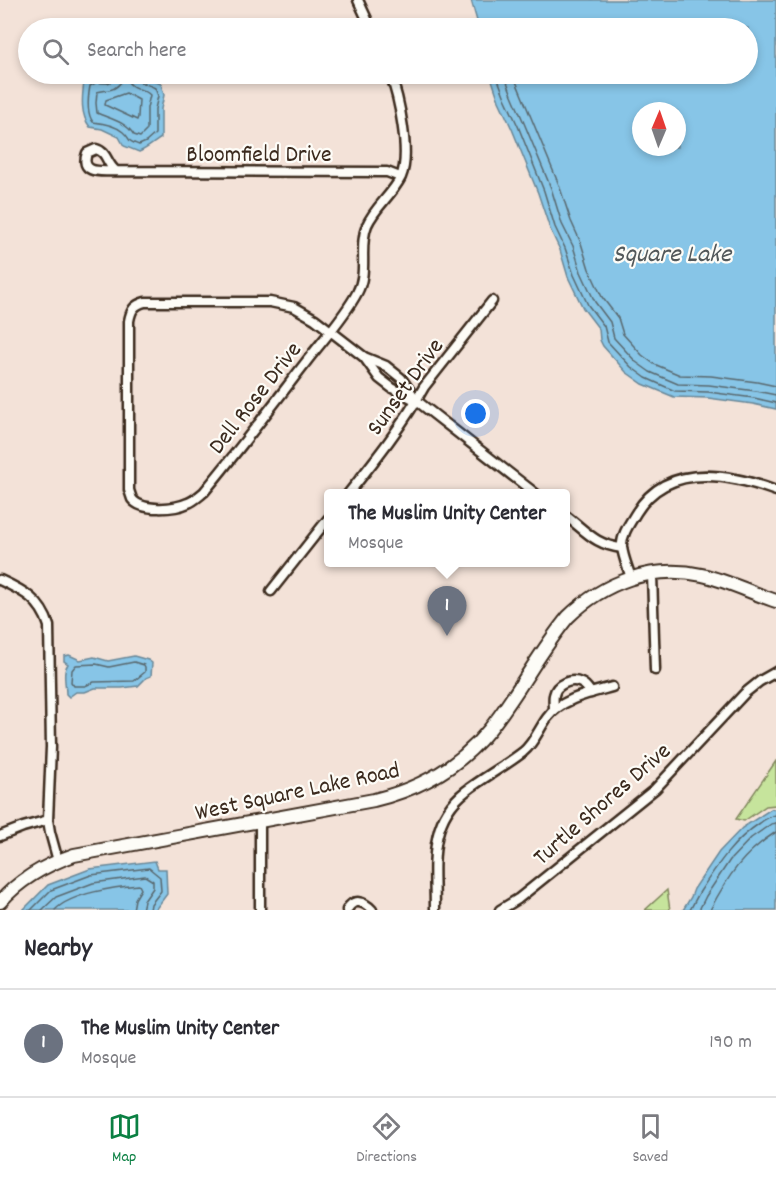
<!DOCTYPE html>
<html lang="en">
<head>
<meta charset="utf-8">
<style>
	body { margin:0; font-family:Dekko,sans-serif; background:#f7f7f7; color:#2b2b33 }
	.compass { position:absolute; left:632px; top:102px; width:54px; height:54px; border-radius:50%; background:#fff; box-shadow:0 3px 9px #0003; rotate:2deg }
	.you { position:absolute; left:476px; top:414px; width:21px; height:21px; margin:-15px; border:4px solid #fff; border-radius:50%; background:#1a73e8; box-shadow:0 0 0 9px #1a73e833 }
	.badge { display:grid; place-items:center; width:39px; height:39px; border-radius:50%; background:#0b8043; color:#fff; font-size:20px; font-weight:700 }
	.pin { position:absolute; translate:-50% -50px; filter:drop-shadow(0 2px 3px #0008) }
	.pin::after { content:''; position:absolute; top:32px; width:21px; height:18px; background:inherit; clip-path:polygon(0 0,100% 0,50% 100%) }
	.popup { position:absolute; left:324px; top:489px; width:246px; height:78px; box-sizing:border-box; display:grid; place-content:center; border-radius:6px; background:#fff; filter:drop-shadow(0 2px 4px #0005); font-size:20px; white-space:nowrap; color:#7c7c81 }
	.popup b { font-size:22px; color:#2b2b33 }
	.popup::after { content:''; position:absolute; left:50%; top:100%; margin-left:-12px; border:12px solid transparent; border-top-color:#fff }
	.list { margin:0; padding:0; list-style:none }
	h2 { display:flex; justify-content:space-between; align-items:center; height:78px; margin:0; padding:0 24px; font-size:26px }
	h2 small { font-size:20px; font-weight:400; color:#7c7c81 }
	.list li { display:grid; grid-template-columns:39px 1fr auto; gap:18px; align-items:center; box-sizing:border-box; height:108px; padding:0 24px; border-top:2px solid #e1e1e2 }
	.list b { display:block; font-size:22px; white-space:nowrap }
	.list p { margin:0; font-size:20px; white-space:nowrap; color:#7c7c81 }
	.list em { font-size:20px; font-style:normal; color:#7c7c81 }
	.icon { flex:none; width:33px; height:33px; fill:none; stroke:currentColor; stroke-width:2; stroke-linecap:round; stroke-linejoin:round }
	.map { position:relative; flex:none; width:776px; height:910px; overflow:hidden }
	.search { position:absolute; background:#fff; box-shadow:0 3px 9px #0003; left:18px; right:18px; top:18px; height:66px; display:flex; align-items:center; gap:15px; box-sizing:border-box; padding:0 21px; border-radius:33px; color:#7c7c81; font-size:22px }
	.sheet { height:186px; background:#fff }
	nav { display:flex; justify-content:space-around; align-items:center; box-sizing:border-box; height:84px; border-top:2px solid #e1e1e2; background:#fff; font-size:16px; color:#7c7c81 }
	nav a { display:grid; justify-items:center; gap:3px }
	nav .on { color:#0b8043 }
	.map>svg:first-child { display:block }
	.green { fill:#c6e49c; stroke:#80875d; stroke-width:1.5 }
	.water { fill:#87c5e7; stroke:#698797; stroke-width:1.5; fill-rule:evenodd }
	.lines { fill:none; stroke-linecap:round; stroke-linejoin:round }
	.shore { stroke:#59686e; stroke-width:1.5 }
	.street-casing { stroke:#3b2a1e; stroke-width:13 }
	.secondary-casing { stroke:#3b2a1e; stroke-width:16 }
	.street { stroke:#fdfcf7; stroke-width:8 }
	.secondary { stroke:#fdfcf7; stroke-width:12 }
	.labels { text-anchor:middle; stroke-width:4.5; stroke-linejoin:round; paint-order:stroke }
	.street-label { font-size:24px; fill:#3b2a1e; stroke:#fdfcf7 }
	.water-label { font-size:26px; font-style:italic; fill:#52585a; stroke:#fdfcf7 }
</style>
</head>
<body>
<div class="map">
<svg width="776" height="910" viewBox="0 0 776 910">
	<rect width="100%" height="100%" fill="#f3e2d8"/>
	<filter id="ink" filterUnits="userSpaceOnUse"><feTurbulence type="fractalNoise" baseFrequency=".0167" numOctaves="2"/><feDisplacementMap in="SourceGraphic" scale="12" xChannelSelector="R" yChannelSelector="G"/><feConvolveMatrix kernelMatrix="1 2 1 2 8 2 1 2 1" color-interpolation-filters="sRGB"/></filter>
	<g filter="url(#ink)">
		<g class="green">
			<path d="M 776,761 L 776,805 L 766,806 L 744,821 L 736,819 Z"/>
			<path d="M 667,890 L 670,910 L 645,910 Z"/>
		</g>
		<g class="water">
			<path d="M 471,0 L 776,0 L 776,409 L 753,404 L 708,398 L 674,397 L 643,384 L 626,372 L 603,346 L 600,340 L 599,329 L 583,308 L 568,277 L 560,250 L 550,229 L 538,193 L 512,129 L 499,101 L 490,74 L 748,74 L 748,28 L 479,28 ZM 641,111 L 677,111 L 677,147 L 641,147 Z"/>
			<path d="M 118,74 C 133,74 147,77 161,84 L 164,95 L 161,109 L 161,138 C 153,143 148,148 139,152 L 124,146 L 119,137 L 102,129 L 90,127 C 80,115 82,97 84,82 L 97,75 L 104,78 Z"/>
			<path d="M 69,655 L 80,660 L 94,657 L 108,661 L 134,656 L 148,660 L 152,663 L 151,676 L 146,678 L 138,686 L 122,688 L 95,688 L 85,692 L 76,692 L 69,697 L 66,694 C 66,684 62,672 68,664 L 64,661 L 64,656 Z"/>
			<path d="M 771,809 L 776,810 L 776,910 L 683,910 L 691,897 L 694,889 L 719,852 L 742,828 Z"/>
			<path d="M 155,861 L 158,869 L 166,869 L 167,894 L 155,910 L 23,910 L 48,885 L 90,869 Z"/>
		</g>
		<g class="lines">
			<g class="shore">
				<path d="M 115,74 C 115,84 105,84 97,82 L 90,86 C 88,97 86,113 93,122 C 103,123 116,126 123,132 C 132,140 125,140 139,145 L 146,142 L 155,134 L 155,109 L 158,96 L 155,88 C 147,83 135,84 134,74"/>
				<path d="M 496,74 L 505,98 L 518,126 L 544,191 L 555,227 L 565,248 L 574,275 L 588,305 L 604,326 L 608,342 L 631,367 L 646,378 L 675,391 L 708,392 L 754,398 L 776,403"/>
				<path d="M 504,74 L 512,95 L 524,123 L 551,188 L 562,224 L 573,246 L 581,272 L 595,302 L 610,322 L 614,338 L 636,362 L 650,372 L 678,384 L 709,385 L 756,391 L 776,395"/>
				<path d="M 513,74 L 559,185 L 571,221 L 581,243 L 589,269 L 602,297 L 618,318 L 623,334 L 642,355 L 654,364 L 680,375 L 711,376 L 757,382 L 776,386"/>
				<path d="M 123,79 L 126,79 C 133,91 142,87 150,95 L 147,108 L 147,130 L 140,137 L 134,135 C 125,121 110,119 97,113 L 96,103 L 97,92 C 109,89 115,92 123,79 Z"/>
				<path d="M 126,93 L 139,100 L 138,117 L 137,120 L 105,105 L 106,100 Z"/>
				<path d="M 134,662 L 144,665 L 145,667 L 145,672 L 134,681 L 94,682 L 85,686 L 74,686 L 71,682 L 72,670 L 76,665 L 96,664 L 109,667 Z"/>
				<path d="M 31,910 L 51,890 L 91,875 L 149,868 L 160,877 L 161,891 L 151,904 L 150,910"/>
				<path d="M 42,910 L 56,897 L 93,883 L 145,876 L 153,881 L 153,888 L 144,901 L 142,910"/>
				<path d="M 55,910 C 71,893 116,887 139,885 L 141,889 L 135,899 L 133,910"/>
				<path d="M 690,910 C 694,903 697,896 701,890 C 718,864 734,840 760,823 C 765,819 769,816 776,815"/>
				<path d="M 699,910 L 706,896 L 730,860 L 751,838 L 771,824 L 776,823"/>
				<path d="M 710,910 C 728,876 743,853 776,832"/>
			</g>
			<g class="street-casing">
				<g id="street">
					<path d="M 358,0 L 371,28"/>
					<path d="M 390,74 C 399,97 411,154 401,177 C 392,195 375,207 367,225 C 358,247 369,271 357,293 C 345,316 322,341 306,362 C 272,406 239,450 204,492 C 199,496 194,501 188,503 C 175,509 142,512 132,499 C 131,496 130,493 129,490 L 129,321 C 131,310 134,305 145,302 L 270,302 L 294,307 L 315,319 L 364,357 L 386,366 L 401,378 L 417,401"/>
					<path d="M 116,171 C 103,171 79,175 87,153 L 96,149 C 108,152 106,164 116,171 L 387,172 L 400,177"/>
					<path d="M 364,357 L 379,378 L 392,388 L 417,401 L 536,494"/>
					<path d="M 348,494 C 375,460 403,425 424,387 L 492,301"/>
					<path d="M 566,516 C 586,531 595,545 622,548"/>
					<path d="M 652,574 L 655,670"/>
					<path d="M 631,578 C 628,568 623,557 622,547 C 621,535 630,523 636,513 C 667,462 728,473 776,491"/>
					<path d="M 0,580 C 24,591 41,600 49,626 L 51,747 L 48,820 L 50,832 L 58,861"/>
					<path d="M 271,591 L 328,519"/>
					<path d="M 554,709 C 554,705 553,699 554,695 C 556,684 571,678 581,683 C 586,685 588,689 591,693"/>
					<path d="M 260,821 L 260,910"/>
					<path d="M 0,836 L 23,827 L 48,820"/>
					<path d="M 347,910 C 353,898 364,901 372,910"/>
					<path d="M 435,910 C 435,866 427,821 466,791 C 484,777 505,766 523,752 C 534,743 539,729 547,718 C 561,699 590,693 612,687"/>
					<path d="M 500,910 L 518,899 L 655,789 L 745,693 L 760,681 L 776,672"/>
				</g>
			</g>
			<g class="secondary-casing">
				<path id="secondary" d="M 0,902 C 20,879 45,865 74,855 L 374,800 C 419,789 460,766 489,730 C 518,694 539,652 568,617 C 604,582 652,564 702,575 C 728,581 752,593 776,601"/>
			</g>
			<use href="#street" class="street"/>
			<use href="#secondary" class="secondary"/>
		</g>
	</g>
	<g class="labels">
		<g class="street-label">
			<text x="259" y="161">Bloomfield Drive</text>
			<text transform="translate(404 386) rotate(-54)" y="8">Sunset Drive</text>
			<text transform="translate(254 397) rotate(-52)" y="8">Dell Rose Drive</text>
			<text transform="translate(297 790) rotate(-12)" y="8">West Square Lake Road</text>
			<text transform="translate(601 803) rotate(-41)" y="8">Turtle Shores Drive</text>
		</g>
		<g class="water-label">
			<text x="672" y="261">Square Lake</text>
		</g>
	</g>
</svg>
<svg class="compass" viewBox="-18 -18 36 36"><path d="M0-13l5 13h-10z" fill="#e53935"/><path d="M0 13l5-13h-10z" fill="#7c7c81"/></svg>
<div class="you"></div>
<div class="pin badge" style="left:447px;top:636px;background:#6b7280">1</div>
<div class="popup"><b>The Muslim Unity Center</b>Mosque</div>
<div class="search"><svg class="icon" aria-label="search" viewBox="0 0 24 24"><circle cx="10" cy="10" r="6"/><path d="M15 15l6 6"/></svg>Search here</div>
</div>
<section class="sheet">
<h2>Nearby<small></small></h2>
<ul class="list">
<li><span class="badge" style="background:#6b7280">1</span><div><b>The Muslim Unity Center</b><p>Mosque</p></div><em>190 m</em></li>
</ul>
</section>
<nav>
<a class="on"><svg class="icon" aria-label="map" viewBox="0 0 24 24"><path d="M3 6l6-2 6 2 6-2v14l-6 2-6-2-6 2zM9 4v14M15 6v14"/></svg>Map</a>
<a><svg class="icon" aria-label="directions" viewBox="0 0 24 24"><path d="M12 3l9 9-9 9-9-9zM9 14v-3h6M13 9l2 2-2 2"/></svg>Directions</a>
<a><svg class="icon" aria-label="saved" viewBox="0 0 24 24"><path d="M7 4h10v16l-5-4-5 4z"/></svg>Saved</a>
</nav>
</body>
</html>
